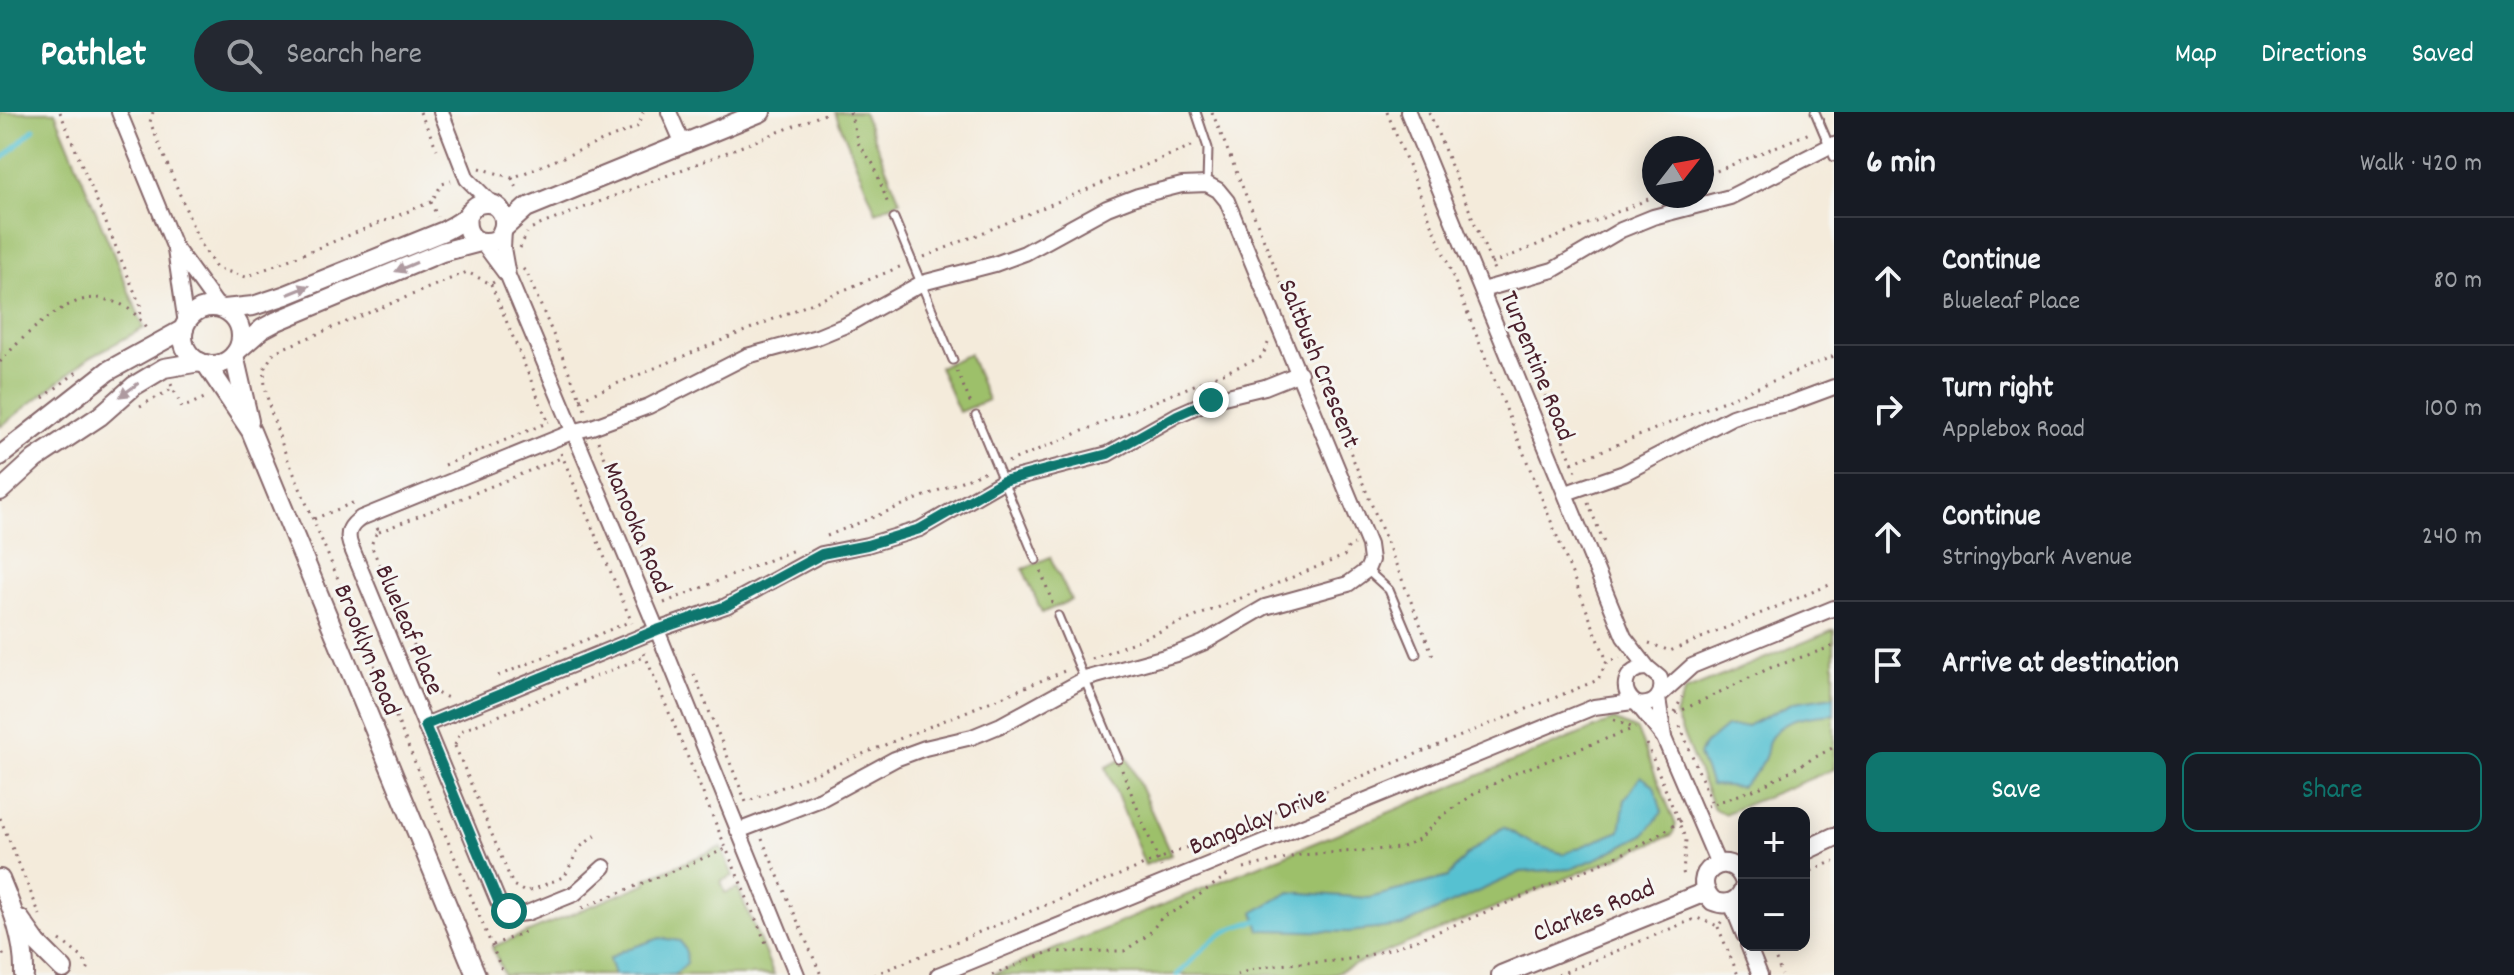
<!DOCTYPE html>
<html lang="en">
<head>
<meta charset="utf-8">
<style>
	body { margin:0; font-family:Dekko,sans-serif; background:#242831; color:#f1f3f6 }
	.controls { position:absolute; right:24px; bottom:24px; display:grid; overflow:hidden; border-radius:16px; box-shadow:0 4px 20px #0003 }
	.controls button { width:72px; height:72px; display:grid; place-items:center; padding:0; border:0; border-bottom:2px solid #363941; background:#171b24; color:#f1f3f6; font:40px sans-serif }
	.compass { position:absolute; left:1642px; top:24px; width:72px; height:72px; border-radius:50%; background:#171b24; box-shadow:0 4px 20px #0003; rotate:59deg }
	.stop { position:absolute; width:24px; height:24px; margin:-18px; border:6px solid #0f766e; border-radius:50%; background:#fff }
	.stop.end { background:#0f766e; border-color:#fff; box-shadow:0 2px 8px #0008 }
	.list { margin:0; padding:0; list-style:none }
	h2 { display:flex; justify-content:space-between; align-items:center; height:104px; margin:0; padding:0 32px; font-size:34px }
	h2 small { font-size:26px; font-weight:400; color:#9ea1a6 }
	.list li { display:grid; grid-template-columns:52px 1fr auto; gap:24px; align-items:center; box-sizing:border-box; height:128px; padding:0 32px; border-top:2px solid #363941 }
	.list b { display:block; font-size:30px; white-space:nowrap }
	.list p { margin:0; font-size:26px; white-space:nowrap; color:#9ea1a6 }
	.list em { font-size:26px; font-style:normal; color:#9ea1a6 }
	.actions { display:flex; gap:16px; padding:24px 32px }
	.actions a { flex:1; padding:18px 0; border:2px solid #0f766e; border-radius:16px; text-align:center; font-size:28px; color:#0f766e }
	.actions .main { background:#0f766e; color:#fff }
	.icon { flex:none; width:44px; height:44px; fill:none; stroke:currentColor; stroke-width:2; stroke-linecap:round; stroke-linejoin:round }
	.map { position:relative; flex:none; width:1834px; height:863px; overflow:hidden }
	header { display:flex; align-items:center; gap:48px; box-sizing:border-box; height:112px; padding:0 40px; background:#0f766e; color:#fff }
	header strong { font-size:38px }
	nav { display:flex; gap:44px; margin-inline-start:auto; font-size:28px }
	.search { width:560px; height:72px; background:#242831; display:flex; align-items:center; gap:20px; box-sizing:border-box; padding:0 28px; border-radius:44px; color:#9ea1a6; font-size:30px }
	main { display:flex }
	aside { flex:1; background:#171b24 }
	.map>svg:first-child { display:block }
	.green { fill:#9dc06a; stroke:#74704a; stroke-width:2 }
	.water { fill:#56c1d1; stroke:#50707e; stroke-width:2 }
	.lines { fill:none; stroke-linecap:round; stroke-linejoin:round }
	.stream { stroke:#56c1d1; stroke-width:5 }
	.service-casing { stroke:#866669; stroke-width:11 }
	.minor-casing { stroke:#866669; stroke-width:18 }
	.tertiary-casing { stroke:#866669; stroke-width:22 }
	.path { stroke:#866669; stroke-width:3; stroke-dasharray:2 6; stroke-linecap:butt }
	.service { stroke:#fff; stroke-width:7 }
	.minor { stroke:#fff; stroke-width:14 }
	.tertiary { stroke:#fff; stroke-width:18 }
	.oneway { fill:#ae9aa0 }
	.route { stroke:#0f766e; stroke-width:10 }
	.labels { text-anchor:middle; stroke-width:6; stroke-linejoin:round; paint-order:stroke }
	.street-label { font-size:26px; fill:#4a1f2b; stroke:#f6f6f2 }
</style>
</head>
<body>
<header>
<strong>Pathlet</strong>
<div class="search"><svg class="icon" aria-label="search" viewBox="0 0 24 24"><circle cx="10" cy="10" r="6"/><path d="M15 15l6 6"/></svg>Search here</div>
<nav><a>Map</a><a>Directions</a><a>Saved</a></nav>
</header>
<main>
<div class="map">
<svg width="1834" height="863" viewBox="0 0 1834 863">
	<rect width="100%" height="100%" fill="#f6f6f2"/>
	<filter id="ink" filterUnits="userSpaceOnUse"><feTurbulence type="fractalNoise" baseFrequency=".0125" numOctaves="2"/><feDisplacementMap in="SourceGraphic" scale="16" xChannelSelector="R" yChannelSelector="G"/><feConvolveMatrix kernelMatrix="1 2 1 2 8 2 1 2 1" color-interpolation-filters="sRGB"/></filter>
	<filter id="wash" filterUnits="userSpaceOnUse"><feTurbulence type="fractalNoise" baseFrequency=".006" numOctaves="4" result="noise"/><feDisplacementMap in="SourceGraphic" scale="32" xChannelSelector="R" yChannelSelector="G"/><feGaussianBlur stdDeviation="1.8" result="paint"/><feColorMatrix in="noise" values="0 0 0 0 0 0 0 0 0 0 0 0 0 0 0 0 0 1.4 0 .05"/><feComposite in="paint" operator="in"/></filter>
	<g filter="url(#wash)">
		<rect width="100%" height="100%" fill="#f4ebdb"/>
		<g class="green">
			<path d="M 0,0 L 55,0 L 144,216 L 90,245 L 0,315 Z"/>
			<path d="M 835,0 L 863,0 L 900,89 L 876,100 Z"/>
			<path d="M 969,242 L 988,288 L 959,300 L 939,255 Z"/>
			<path d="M 1050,445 L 1071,488 L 1042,501 L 1023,457 Z"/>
			<path d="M 1834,518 L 1834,657 L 1724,702 L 1714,697 L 1675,603 L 1685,579 Z"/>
			<path d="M 1614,608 L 1637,618 L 1676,713 L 1672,723 L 1330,863 L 992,863 Z"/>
			<path d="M 1127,645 L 1171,743 L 1145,753 L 1106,655 Z"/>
			<path d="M 721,735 L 733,764 L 721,769 L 725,781 L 738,776 L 774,863 L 504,863 L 492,835 L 647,771 L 645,767 Z"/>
		</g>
		<g class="water">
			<path d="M 1834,584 L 1834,602 C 1813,604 1782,605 1770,627 C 1767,632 1768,639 1765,645 C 1760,658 1751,666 1741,675 L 1711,673 L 1699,643 L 1704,633 L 1726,615 L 1747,614 L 1794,590 Z"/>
			<path d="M 1641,664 L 1654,674 L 1662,700 L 1645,722 L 1600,745 L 1571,757 L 1521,760 L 1402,814 L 1349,820 L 1260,818 L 1254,800 L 1290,780 L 1369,786 L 1448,765 L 1466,744 L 1503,715 L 1531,731 L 1563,742 L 1620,719 L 1625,687 Z"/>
			<path d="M 660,826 L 680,829 L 686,840 L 687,852 L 673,863 L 614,863 L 609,847 L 622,839 Z"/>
		</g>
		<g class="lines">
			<g class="stream">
				<path d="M 0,49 L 34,17"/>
				<path d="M 1177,863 C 1208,834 1212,819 1257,809"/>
			</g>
		</g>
	</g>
	<g filter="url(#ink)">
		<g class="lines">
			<g class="service-casing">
				<g id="service">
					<path d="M 1196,0 L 1208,36 L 1207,72"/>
					<path d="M 1815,0 L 1834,45"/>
					<path d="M 894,106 L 953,248"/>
					<path d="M 976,304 L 1036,448"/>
					<path d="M 1367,458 L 1389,478 L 1416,542"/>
					<path d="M 1058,504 L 1118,647"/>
				</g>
			</g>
			<g class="minor-casing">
				<g id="minor">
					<path d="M 119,0 L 174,134 L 219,196"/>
					<path d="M 441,0 L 467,67 L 493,93"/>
					<path d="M 669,0 L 683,32"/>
					<path d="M 1408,0 L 1624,525 L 1648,556 L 1660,566 C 1665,582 1655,595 1637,592 C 1618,580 1624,555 1648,556"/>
					<path d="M 504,118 L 503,136 L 508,164 L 657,518 L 797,863"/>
					<path d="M 482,130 L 505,161"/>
					<path d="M 175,138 L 186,212"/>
					<path d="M 1482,178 L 1553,158 L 1621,118 L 1653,105 L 1730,85 L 1834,32"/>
					<path d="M 1566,381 L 1624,361 L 1732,305 L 1753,298 L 1788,292 L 1834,275"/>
					<path d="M 1660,583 L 1692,554 L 1834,496"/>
					<path d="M 1658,586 L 1664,625"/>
					<path d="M 1637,592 L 1664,626 L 1718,752"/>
					<path d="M 425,613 L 657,518 L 726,494 L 822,442 L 867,433 L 920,417 L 1003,369 L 1108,342 L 1177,303 L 1211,288 L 1265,275 L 1300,261"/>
					<path d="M 604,755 L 574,782 L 527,801 L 517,802 L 509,799 L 498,789 L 350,432 C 346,420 351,413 361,406 L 572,320 L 592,315 L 649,294 L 747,244 L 817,225 L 846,213 L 922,171 L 995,152 L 1025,141 L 1107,96 L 1138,84 L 1182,73 L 1207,72 L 1218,78 L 1227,89 L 1236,111 L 1369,433 L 1371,448 L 1367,458 L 1348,472 L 1265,495 L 1203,531 L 1176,542 L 1085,567 L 1001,613 L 972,625 L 925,636 L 895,647 L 821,687 L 738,719"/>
					<path d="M 1731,791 L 1744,823"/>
					<path d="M 1748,833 L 1760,863"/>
					<path d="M 938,863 L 1594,595 L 1633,590"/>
				</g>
			</g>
			<g class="tertiary-casing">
				<g id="tertiary">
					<path d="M 505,115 L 526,96 L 761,0"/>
					<circle cx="212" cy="224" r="29"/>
					<path d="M 224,197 L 253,194 L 286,183 L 444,119 C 451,115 460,111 466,105 C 470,100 472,95 479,92 C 503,85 512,114 496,128 C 477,135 464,123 467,104"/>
					<path d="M 238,238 L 262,217 L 277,209 L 442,140 L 480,130"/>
					<path d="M 234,243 L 249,309"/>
					<path d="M 206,252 L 251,319 L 476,863"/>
					<path d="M 0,344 L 108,259 L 184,217"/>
					<path d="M 0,379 L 35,347 L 100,304 L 134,274 L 164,256 L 200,250"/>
					<path d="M 1804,739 L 1834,725"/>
					<path d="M 0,767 C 13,798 25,829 24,863"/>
					<path d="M 1744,768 C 1730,733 1685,762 1713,789 C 1727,795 1739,790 1744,776"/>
					<path d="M 20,807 L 37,831 L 63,857"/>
					<path d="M 1501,863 L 1705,780"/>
				</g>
			</g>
			<g class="path">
				<path d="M 60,0 L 140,193 L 141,207"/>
				<path d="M 153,0 L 150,10 L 199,129 L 216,156 L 246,165 L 431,90 L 442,72 L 451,69"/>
				<path d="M 420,0 L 437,37"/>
				<path d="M 850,0 L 858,31 L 874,53 L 889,95"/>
				<path d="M 1212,0 L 1434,546"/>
				<path d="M 1387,0 L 1607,549"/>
				<path d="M 1429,0 L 1494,158"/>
				<path d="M 480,56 L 512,66 L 639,14 L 643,0"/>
				<path d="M 1702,65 L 1812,20"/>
				<path d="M 512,66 L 519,80"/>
				<path d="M 431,90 L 437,105"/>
				<path d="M 532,116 L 830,0"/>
				<path d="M 520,136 L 527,121"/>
				<path d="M 924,145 L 1194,33"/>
				<path d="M 1491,152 L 1656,84"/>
				<path d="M 523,157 L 527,161 L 586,300"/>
				<path d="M 494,170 L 491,172 L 467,160 L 274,240 L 264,257 L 265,275 L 270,297 L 284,338 L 504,863"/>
				<path d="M 491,172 L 549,312"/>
				<path d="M 1506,187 L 1577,362"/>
				<path d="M 0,250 C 21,226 62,186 96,186 C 102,186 109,189 115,190 C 128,194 140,205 146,217"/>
				<path d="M 957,259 L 971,292"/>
				<path d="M 171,272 L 182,296 L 209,284"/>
				<path d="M 43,286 L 78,259"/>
				<path d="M 580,287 L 902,154"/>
				<path d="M 140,294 L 172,277"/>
				<path d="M 598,329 L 654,466"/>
				<path d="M 561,341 L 632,511"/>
				<path d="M 1008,350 L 1262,245 L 1269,229"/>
				<path d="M 1572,351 L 1834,244"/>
				<path d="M 445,353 L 549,310"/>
				<path d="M 1588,391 L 1605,433"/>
				<path d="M 314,407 L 355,390"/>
				<path d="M 377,416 L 379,420 L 376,422 L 371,433 L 434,580 L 448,586"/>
				<path d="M 379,420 L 563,345"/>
				<path d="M 827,424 L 986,359"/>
				<path d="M 1041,459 L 1053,493"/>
				<path d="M 664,491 L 794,438"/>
				<path d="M 1649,531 L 1670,539 L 1834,471"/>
				<path d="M 644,541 L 768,836"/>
				<path d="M 1092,547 L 1344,444 L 1349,434 L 1354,432"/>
				<path d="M 694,562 L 746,690 L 1067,558"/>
				<path d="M 498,564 L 631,509"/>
				<path d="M 1675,600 L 1682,585"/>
				<path d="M 1676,601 L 1770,556 L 1834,534"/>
				<path d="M 1614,608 L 1633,616"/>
				<path d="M 1680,614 L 1712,692"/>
				<path d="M 1647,632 L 1686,728 L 1683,760 L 1685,768"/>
				<path d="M 455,633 L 461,619 L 646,544"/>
				<path d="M 455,634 L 513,773 L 525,780 L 529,778"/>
				<path d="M 1122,658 L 1161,755"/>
				<path d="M 1707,694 L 1759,676 L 1834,635"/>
				<path d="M 0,706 L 40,803"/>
				<path d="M 762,727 L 821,863"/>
				<path d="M 1244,756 L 1300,743 L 1400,736 L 1419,727 L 1442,704 L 1477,680 L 1520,659 L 1635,616"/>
				<path d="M 1804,762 L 1834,749"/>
				<path d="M 530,779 L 565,764 L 579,736 L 596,723"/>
				<path d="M 582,796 L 726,737"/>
				<path d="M 1718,815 L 1738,863"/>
				<path d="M 60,828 L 83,846 L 91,863"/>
				<path d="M 493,833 L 530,818"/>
				<path d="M 1770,833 L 1782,863"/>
				<path d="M 0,851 L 4,840"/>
				<path d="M 874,863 L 1598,568 L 1607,549 L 1620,546"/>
				<path d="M 992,863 L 1049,840 L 1124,839 L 1148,823 L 1163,804 L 1179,797 L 1229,762"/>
				<path d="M 1237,863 C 1276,846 1325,855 1369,843 C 1422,828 1473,805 1524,784 C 1578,761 1634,741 1683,707"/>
				<path d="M 1558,863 L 1697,806 L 1718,814 L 1722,809"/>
			</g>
			<use href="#service" class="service"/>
			<use href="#minor" class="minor"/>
			<use href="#tertiary" class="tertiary"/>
		</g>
		<defs><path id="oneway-solid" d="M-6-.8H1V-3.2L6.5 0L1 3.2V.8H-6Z" transform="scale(2)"/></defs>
		<g class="oneway">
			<use href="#oneway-solid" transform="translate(406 155) rotate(157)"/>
			<use href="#oneway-solid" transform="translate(299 178) rotate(-22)"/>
			<use href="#oneway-solid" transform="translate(129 278) rotate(144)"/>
		</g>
	</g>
	<g class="lines" filter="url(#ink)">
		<path class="route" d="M 509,799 L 498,789 L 425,613 L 657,518 L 726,494 L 822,442 L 867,433 L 920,417 L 1003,369 L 1108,342 L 1177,303 L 1211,288"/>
	</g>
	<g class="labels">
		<g class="street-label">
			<text transform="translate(1321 251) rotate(68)" y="9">Saltbush Crescent</text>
			<text transform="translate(1539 253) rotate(68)" y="9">Turpentine Road</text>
			<text transform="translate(639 415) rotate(67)" y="9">Manooka Road</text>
			<text transform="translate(411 517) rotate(67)" y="9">Blueleaf Place</text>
			<text transform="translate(369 537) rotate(68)" y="9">Brooklyn Road</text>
			<text transform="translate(1257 707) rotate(-22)" y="9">Bangalay Drive</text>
			<text transform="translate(1593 797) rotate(-22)" y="9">Clarkes Road</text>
		</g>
	</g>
</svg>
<div class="controls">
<button>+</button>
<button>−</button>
</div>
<svg class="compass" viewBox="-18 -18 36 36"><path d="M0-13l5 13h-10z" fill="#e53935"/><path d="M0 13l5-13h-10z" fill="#9ea1a6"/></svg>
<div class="stop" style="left:509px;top:799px"></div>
<div class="stop end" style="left:1211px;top:288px"></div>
</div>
<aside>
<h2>6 min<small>Walk · 420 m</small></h2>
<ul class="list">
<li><svg class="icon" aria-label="ahead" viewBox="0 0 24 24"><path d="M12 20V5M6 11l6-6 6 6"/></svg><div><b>Continue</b><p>Blueleaf Place</p></div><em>80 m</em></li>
<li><svg class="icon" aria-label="right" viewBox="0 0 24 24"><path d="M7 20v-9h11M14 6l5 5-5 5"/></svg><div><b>Turn right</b><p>Applebox Road</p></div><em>100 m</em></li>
<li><svg class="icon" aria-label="ahead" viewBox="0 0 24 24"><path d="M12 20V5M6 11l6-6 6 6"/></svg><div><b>Continue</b><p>Stringybark Avenue</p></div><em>240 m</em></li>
<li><svg class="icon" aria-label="arrive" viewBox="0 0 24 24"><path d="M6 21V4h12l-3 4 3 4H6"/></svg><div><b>Arrive at destination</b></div></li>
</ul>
<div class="actions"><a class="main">Save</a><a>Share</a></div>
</aside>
</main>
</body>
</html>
